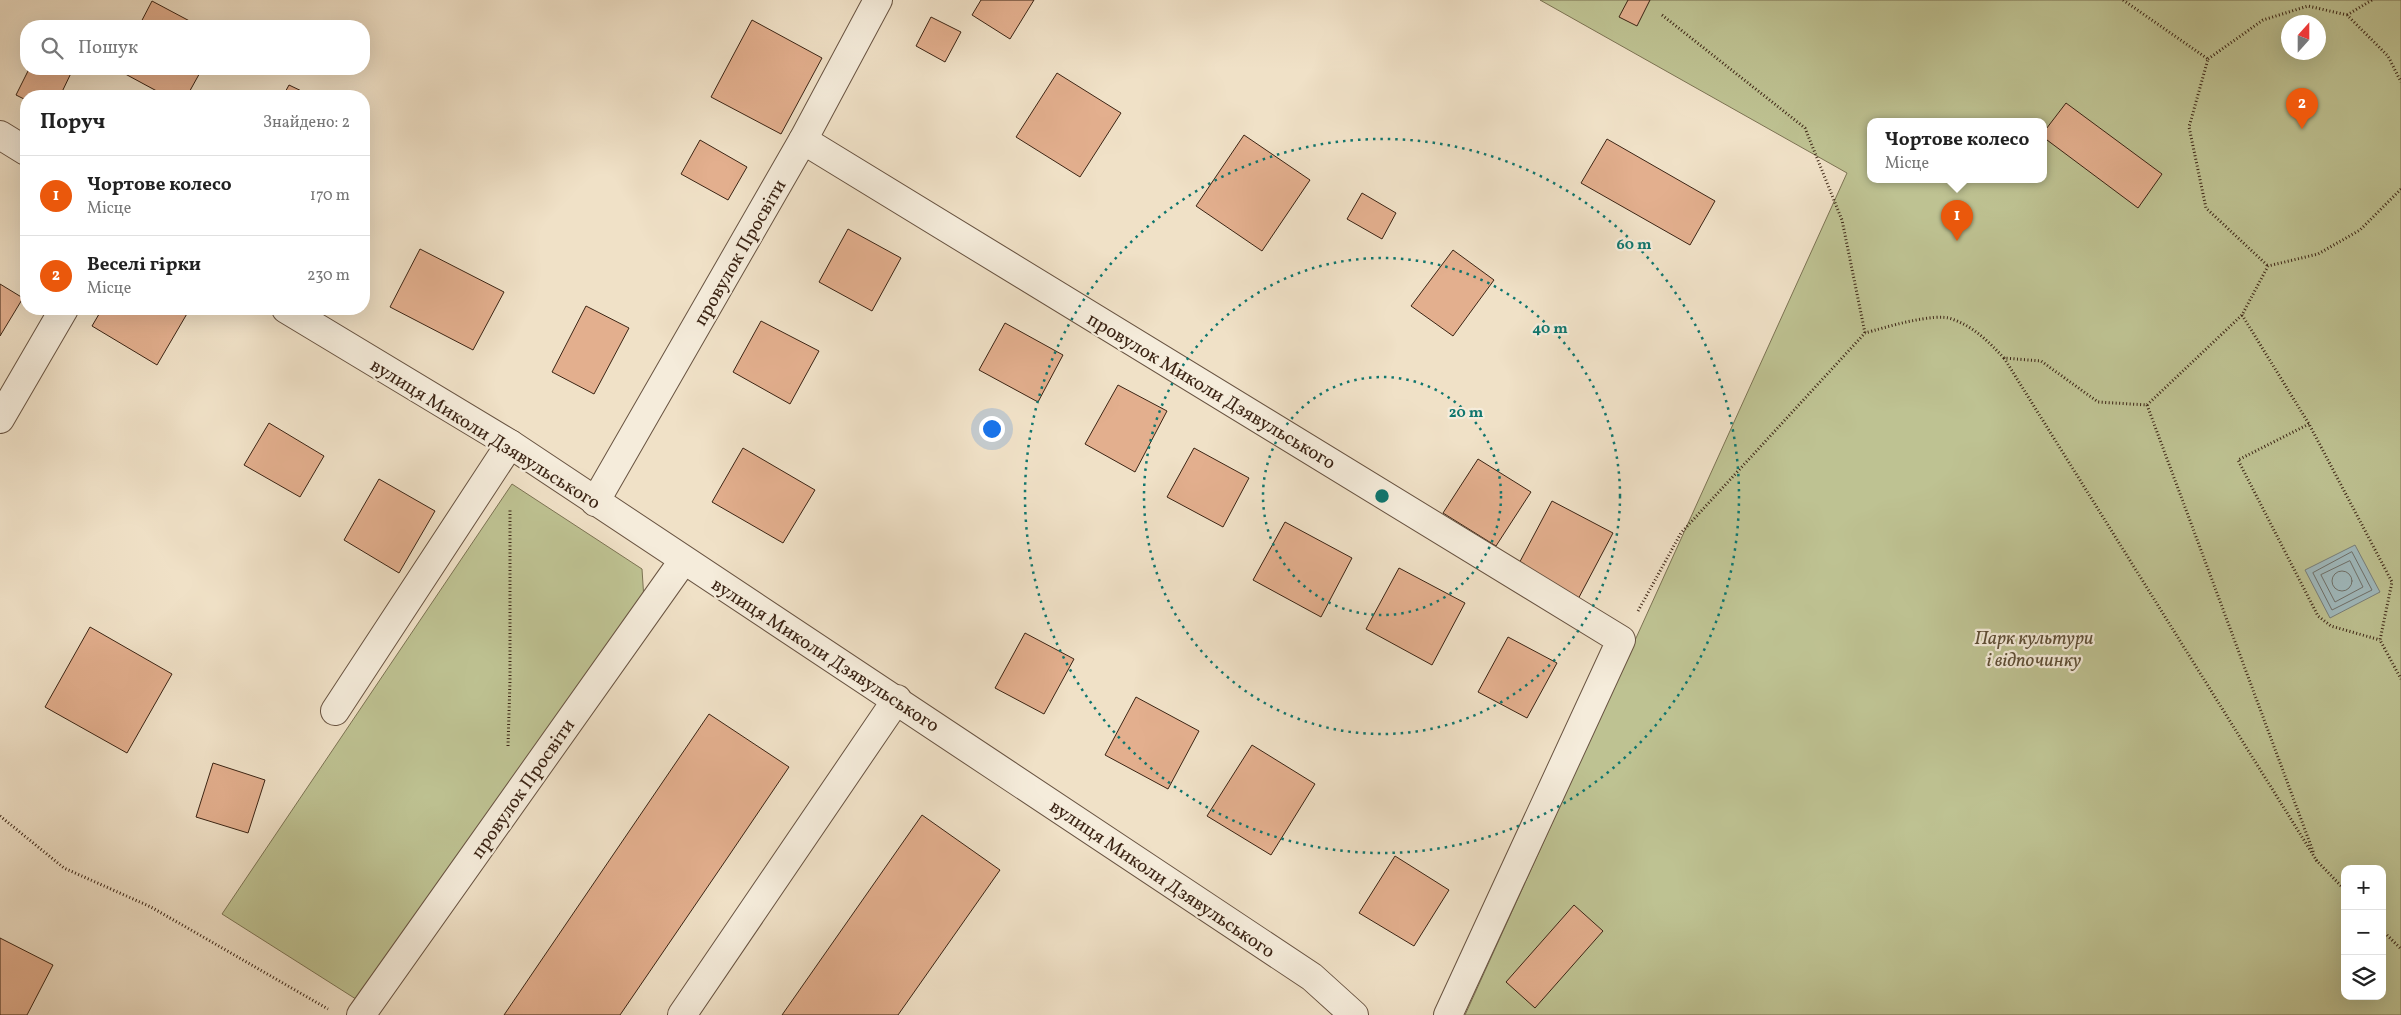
<!DOCTYPE html>
<html lang="uk">
<head>
<meta charset="utf-8">
<style>
	body { margin:0; font-family:Vollkorn,serif; background:#f2f2f2; color:#222 }
	.controls { position:absolute; right:15px; bottom:15px; display:grid; overflow:hidden; border-radius:10px; box-shadow:0 5px 20px #0002 }
	.controls button { width:45px; height:45px; display:grid; place-items:center; padding:0; border:0; border-bottom:1px solid #e0e0e0; background:#fff; color:#222; font:25px sans-serif }
	.compass { position:absolute; left:2281px; top:15px; width:45px; height:45px; border-radius:50%; background:#fff; box-shadow:0 5px 20px #0002; rotate:21deg }
	.you { position:absolute; left:991px; top:428px; width:18px; height:18px; margin:-12px; border:4px solid #fff; border-radius:50%; background:#1a73e8; box-shadow:0 0 0 8px #1a73e833 }
	.badge { display:grid; place-items:center; width:32px; height:32px; border-radius:50%; background:#ea580c; color:#fff; font-size:16px; font-weight:700 }
	.pin { position:absolute; translate:-50% -41px; filter:drop-shadow(0 1px 2px #0008) }
	.pin::after { content:''; position:absolute; top:26px; width:18px; height:15px; background:inherit; clip-path:polygon(0 0,100% 0,50% 100%) }
	.popup { position:absolute; left:1867px; top:118px; width:180px; height:65px; box-sizing:border-box; display:grid; place-content:center; border-radius:10px; background:#fff; filter:drop-shadow(0 1px 4px #0005); font-size:16px; white-space:nowrap; color:#767676 }
	.popup b { font-size:19px; color:#222 }
	.popup::after { content:''; position:absolute; left:50%; top:100%; margin-left:-10px; border:10px solid transparent; border-top-color:#fff }
	.list { margin:0; padding:0; list-style:none }
	h2 { display:flex; justify-content:space-between; align-items:center; height:65px; margin:0; padding:0 20px; font-size:21px }
	h2 small { font-size:16px; font-weight:400; color:#767676 }
	.list li { display:grid; grid-template-columns:32px 1fr auto; gap:15px; align-items:center; box-sizing:border-box; height:80px; padding:0 20px; border-top:1px solid #e0e0e0 }
	.list b { display:block; font-size:19px; white-space:nowrap }
	.list p { margin:0; font-size:16px; white-space:nowrap; color:#767676 }
	.list em { font-size:16px; font-style:normal; color:#767676 }
	.icon { flex:none; width:28px; height:28px; fill:none; stroke:currentColor; stroke-width:2; stroke-linecap:round; stroke-linejoin:round }
	.map { position:relative; flex:none; width:2401px; height:1015px; overflow:hidden }
	.search { position:absolute; background:#fff; box-shadow:0 5px 20px #0002; left:20px; top:20px; width:350px; height:55px; display:flex; align-items:center; gap:12px; box-sizing:border-box; padding:0 18px; border-radius:20px; color:#767676; font-size:19px }
	.panel { position:absolute; background:#fff; box-shadow:0 5px 20px #0002; left:20px; top:90px; width:350px; height:225px; border-radius:20px }
	.map>svg:first-child { display:block }
	.green { fill:#bec292; stroke:#7c7353; fill-rule:evenodd }
	.water { fill:#a0bbc0; stroke:#787f7b }
	.lines { fill:none; stroke-linecap:round; stroke-linejoin:round }
	.shore { stroke:#6e706a; stroke-width:1 }
	.building { fill:#e3af8e; stroke:#3b2414 }
	.minor-casing { stroke:#685341; stroke-width:30 }
	.path { stroke:#3b2414; stroke-width:3; stroke-dasharray:1 2.5; stroke-linecap:butt }
	.minor { stroke:#f5ecdb; stroke-width:28 }
	.ring { fill:none; stroke:#0f766e; stroke-width:2.5; stroke-dasharray:2.5 5 }
	.labels { text-anchor:middle; stroke-width:4.5; stroke-linejoin:round; paint-order:stroke }
	.street-label { font-size:19px; fill:#3b2414; stroke:#f5ecdb }
	.park-label { font-size:19px; font-style:italic; fill:#5c4c34; stroke:#f5ecdb }
	.centre { fill:#0f766e; stroke:#f5ecdb; stroke-width:2.5 }
	.ring-label { font-size:15px; text-anchor:middle; font-weight:bold; fill:#0f766e; stroke:#f5ecdb; stroke-width:4.5; stroke-linejoin:round; paint-order:stroke }
</style>
</head>
<body>
<div class="map">
<svg width="2401" height="1015" viewBox="0 0 2401 1015">
	<rect width="100%" height="100%" fill="#f0e1c7"/>
	<filter id="stains"><feTurbulence type="fractalNoise" baseFrequency=".004" numOctaves="4"/><feColorMatrix values="0 0 0 0 .2 0 0 0 0 .09 0 0 0 0 .02 0 0 0 .5 -.17"/></filter>
	<radialGradient id="worn" r=".72"><stop offset=".6" stop-color="#630" stop-opacity="0"/><stop offset="1" stop-color="#630" stop-opacity=".3"/></radialGradient>
	<g class="green">
		<path d="M 1540,0 L 2401,0 L 2401,1015 L 1465,1015 L 1847,173 ZM 2288,22 L 2318,22 L 2318,52 L 2288,52 ZM 1871,122 L 2043,122 L 2043,180 L 1871,180 ZM 2345,869 L 2382,869 L 2382,996 L 2345,996 Z"/>
		<path d="M 512,484 L 642,569 L 644,600 L 359,1001 L 222,914 Z"/>
	</g>
	<path class="water" d="M 2355,545 L 2380,592 L 2330,618 L 2305,570 Z"/>
	<g class="lines">
		<g class="shore">
			<path d="M 2352,552 L 2372,590 L 2332,610 L 2313,573 Z"/>
			<path d="M 2350,561 L 2363,587 L 2335,602 L 2321,575 Z"/>
			<circle cx="2342" cy="581" r="10"/>
		</g>
	</g>
	<g class="building">
		<path d="M 981,0 L 1034,0 L 1010,39 L 972,15 Z"/>
		<path d="M 1628,0 L 1650,0 L 1637,26 L 1619,17 Z"/>
		<path d="M 152,1 L 199,26 L 139,26 Z"/>
		<path d="M 931,17 L 961,32 L 945,62 L 916,46 Z"/>
		<path d="M 752,20 L 822,58 L 781,134 L 711,97 Z"/>
		<path d="M 29,69 L 73,69 L 60,96 L 26,96 L 26,100 L 16,95 Z"/>
		<path d="M 116,69 L 202,69 L 187,96 L 166,96 Z"/>
		<path d="M 1057,73 L 1121,113 L 1080,177 L 1016,137 Z"/>
		<path d="M 289,85 L 312,96 L 283,96 Z"/>
		<path d="M 2066,103 L 2162,174 L 2138,208 L 2043,137 L 2043,133 Z"/>
		<path d="M 1244,135 L 1310,180 L 1262,251 L 1196,206 Z"/>
		<path d="M 1607,139 L 1715,201 L 1690,245 L 1581,183 Z"/>
		<path d="M 700,140 L 747,167 L 728,200 L 681,174 Z"/>
		<path d="M 1362,193 L 1396,213 L 1382,239 L 1347,219 Z"/>
		<path d="M 848,229 L 901,258 L 872,311 L 819,282 Z"/>
		<path d="M 420,249 L 504,292 L 473,350 L 390,307 Z"/>
		<path d="M 1453,250 L 1494,280 L 1453,336 L 1411,306 Z"/>
		<path d="M 0,284 L 23,298 L 0,336 Z"/>
		<path d="M 586,306 L 629,328 L 594,394 L 552,372 Z"/>
		<path d="M 102,309 L 183,309 L 188,312 L 157,365 L 92,326 Z"/>
		<path d="M 761,321 L 819,351 L 790,404 L 733,372 Z"/>
		<path d="M 1005,323 L 1063,355 L 1038,402 L 979,370 Z"/>
		<path d="M 1118,385 L 1167,411 L 1135,472 L 1085,444 Z"/>
		<path d="M 269,423 L 324,456 L 300,497 L 244,465 Z"/>
		<path d="M 743,448 L 815,490 L 783,543 L 712,502 Z"/>
		<path d="M 1194,448 L 1249,478 L 1223,527 L 1167,497 Z"/>
		<path d="M 1478,459 L 1531,492 L 1496,546 L 1443,513 Z"/>
		<path d="M 379,479 L 435,511 L 399,573 L 344,540 Z"/>
		<path d="M 1552,501 L 1613,533 L 1576,603 L 1515,571 Z"/>
		<path d="M 1285,522 L 1352,558 L 1321,617 L 1253,580 Z"/>
		<path d="M 1399,568 L 1465,603 L 1432,665 L 1366,629 Z"/>
		<path d="M 90,627 L 172,674 L 127,753 L 45,707 Z"/>
		<path d="M 1025,633 L 1074,659 L 1044,714 L 995,688 Z"/>
		<path d="M 1508,637 L 1557,663 L 1527,718 L 1478,692 Z"/>
		<path d="M 1136,697 L 1199,731 L 1168,789 L 1105,755 Z"/>
		<path d="M 709,714 L 789,767 L 728,857 L 620,1015 L 504,1015 Z"/>
		<path d="M 1252,745 L 1315,784 L 1271,855 L 1207,816 Z"/>
		<path d="M 213,763 L 265,780 L 248,833 L 196,817 Z"/>
		<path d="M 922,815 L 1000,870 L 898,1015 L 782,1015 Z"/>
		<path d="M 1395,856 L 1449,890 L 1414,946 L 1359,913 Z"/>
		<path d="M 1574,905 L 1603,931 L 1535,1008 L 1506,982 Z"/>
		<path d="M 0,938 L 53,965 L 27,1015 L 0,1015 Z"/>
	</g>
	<g class="lines">
		<g class="minor-casing">
			<g id="minor">
				<path d="M 0,135 L 26,151"/>
				<path d="M 803,140 L 1621,640 L 1448,1015"/>
				<path d="M 286,309 L 510,444 L 1312,977 L 1354,1015"/>
				<path d="M 0,419 L 64,309"/>
				<path d="M 595,502 L 803,140 L 878,0"/>
				<path d="M 335,711 L 510,444"/>
				<path d="M 361,1015 L 683,561"/>
				<path d="M 682,1015 L 897,699"/>
			</g>
		</g>
		<g class="path">
			<path d="M 2123,0 L 2208,59 L 2189,127 L 2206,208 L 2268,266"/>
			<path d="M 1662,15 L 1805,128 L 1842,220 L 1865,333"/>
			<path d="M 2347,15 L 2372,0"/>
			<path d="M 2208,59 L 2263,20 L 2308,6 L 2347,15 L 2388,56 L 2401,82"/>
			<path d="M 2242,315 L 2309,424 L 2392,582 L 2380,640 L 2401,679"/>
			<path d="M 2004,358 L 2317,861"/>
			<path d="M 2147,405 L 2314,854"/>
			<path d="M 2309,424 L 2238,460 L 2318,616 L 2331,626 L 2380,640"/>
			<path d="M 1638,611 L 1681,533 L 1865,333 C 1883,328 1935,312 1952,319 C 1974,327 1988,341 2004,358 L 2041,361 L 2098,402 L 2147,405 L 2242,315 L 2268,266 L 2318,254 L 2360,230 L 2401,189"/>
			<path d="M 508,746 L 510,680 L 510,510"/>
			<path d="M 0,816 L 64,868 L 151,907 L 328,1009"/>
			<path d="M 2316,860 L 2345,890"/>
			<path d="M 2382,930 L 2401,949"/>
		</g>
		<use href="#minor" class="minor"/>
	</g>
	<g class="ring">
		<circle cx="1382" cy="496" r="119"/>
		<circle cx="1382" cy="496" r="238"/>
		<circle cx="1382" cy="496" r="357"/>
	</g>
	<g class="labels">
		<g class="street-label">
			<text transform="translate(739 252) rotate(-60)" y="7">провулок Просвіти</text>
			<text transform="translate(1212 390) rotate(31)" y="7">провулок Миколи Дзявульського</text>
			<text transform="translate(486 433) rotate(32)" y="7">вулиця Миколи Дзявульського</text>
			<text transform="translate(826 654) rotate(33)" y="7">вулиця Миколи Дзявульського</text>
			<text transform="translate(522 788) rotate(-55)" y="7">провулок Просвіти</text>
			<text transform="translate(1163 878) rotate(34)" y="7">вулиця Миколи Дзявульського</text>
		</g>
		<g class="park-label">
			<text x="2034" y="644">Парк культури<tspan x="2034" dy="22">і відпочинку</tspan></text>
		</g>
	</g>
	<circle cx="1382" cy="496" r="8" class="centre"/>
	<g class="ring-label">
		<text x="1634" y="249">60 m</text>
		<text x="1550" y="333">40 m</text>
		<text x="1466" y="417">20 m</text>
	</g>
	<rect width="100%" height="100%" filter="url(#stains)"/>
	<rect width="100%" height="100%" fill="url(#worn)"/>
</svg>
<div class="controls">
<button>+</button>
<button>−</button>
<button><svg class="icon" aria-label="layers" viewBox="0 0 24 24"><path d="M12 4l9 5-9 5-9-5zM3 14l9 5 9-5"/></svg></button>
</div>
<svg class="compass" viewBox="-18 -18 36 36"><path d="M0-13l5 13h-10z" fill="#e53935"/><path d="M0 13l5-13h-10z" fill="#767676"/></svg>
<div class="you"></div>
<div class="pin badge" style="left:1957px;top:241px">1</div>
<div class="popup"><b>Чортове колесо</b>Місце</div>
<div class="pin badge" style="left:2302px;top:129px">2</div>
<div class="search"><svg class="icon" aria-label="search" viewBox="0 0 24 24"><circle cx="10" cy="10" r="6"/><path d="M15 15l6 6"/></svg>Пошук</div>
<section class="panel">
<h2>Поруч<small>Знайдено: 2</small></h2>
<ul class="list">
<li><span class="badge">1</span><div><b>Чортове колесо</b><p>Місце</p></div><em>170 m</em></li>
<li><span class="badge">2</span><div><b>Веселі гірки</b><p>Місце</p></div><em>230 m</em></li>
</ul>
</section>
</div>
</body>
</html>
